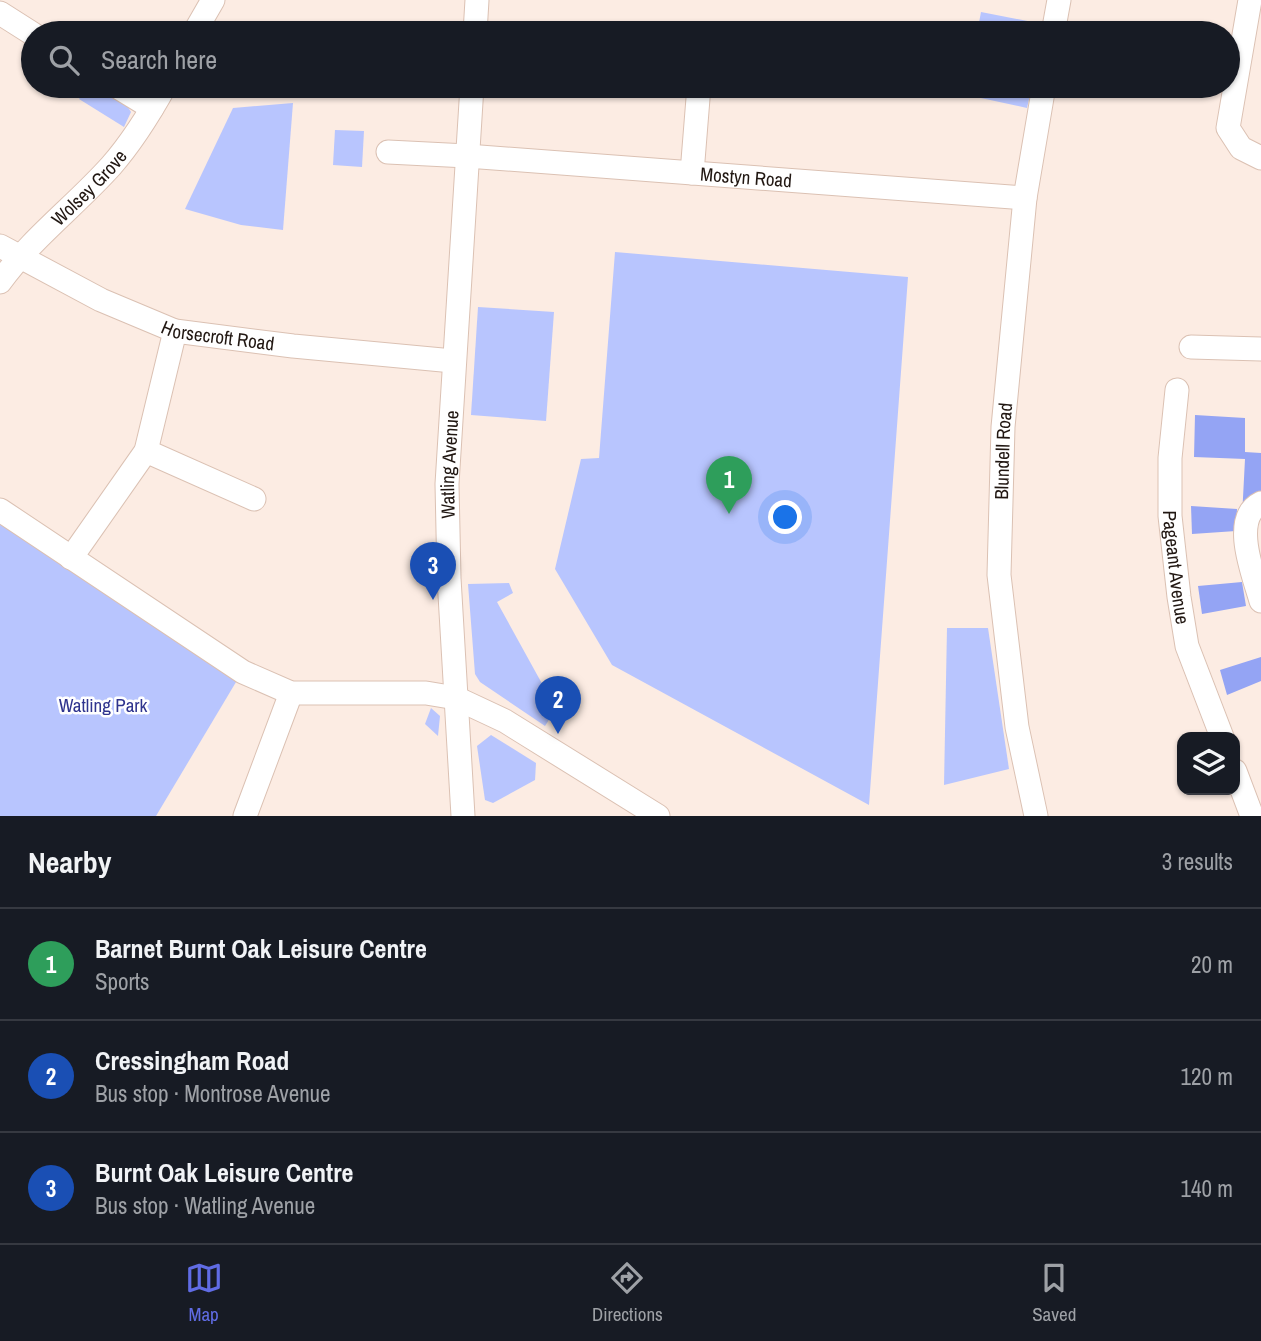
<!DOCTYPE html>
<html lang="en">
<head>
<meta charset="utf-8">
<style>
	body { margin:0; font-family:"Archivo Narrow",sans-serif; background:#242831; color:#f1f3f6 }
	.controls { position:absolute; right:21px; bottom:21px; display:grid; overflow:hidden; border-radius:14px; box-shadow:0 2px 5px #0004 }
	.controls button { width:63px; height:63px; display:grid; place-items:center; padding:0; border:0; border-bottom:2px solid #363941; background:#171b24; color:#f1f3f6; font:35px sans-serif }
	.you { position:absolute; left:786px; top:518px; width:24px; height:24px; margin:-18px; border:5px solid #fff; border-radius:50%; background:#1a73e8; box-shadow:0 0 0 10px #1a73e833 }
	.badge { display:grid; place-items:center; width:46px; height:46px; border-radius:50%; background:#606ce4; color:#fff; font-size:23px; font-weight:700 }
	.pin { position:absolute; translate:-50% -58px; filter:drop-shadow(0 2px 4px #0008) }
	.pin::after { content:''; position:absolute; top:37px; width:24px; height:21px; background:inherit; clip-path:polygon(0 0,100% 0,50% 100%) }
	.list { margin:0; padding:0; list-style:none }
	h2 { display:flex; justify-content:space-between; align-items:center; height:91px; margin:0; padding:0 28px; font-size:30px }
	h2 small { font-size:23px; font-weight:400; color:#9ea1a6 }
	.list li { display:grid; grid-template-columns:46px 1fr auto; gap:21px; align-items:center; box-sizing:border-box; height:112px; padding:0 28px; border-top:2px solid #363941 }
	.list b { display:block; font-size:26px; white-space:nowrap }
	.list p { margin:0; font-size:23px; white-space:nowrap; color:#9ea1a6 }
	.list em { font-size:23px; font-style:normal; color:#9ea1a6 }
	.icon { flex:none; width:38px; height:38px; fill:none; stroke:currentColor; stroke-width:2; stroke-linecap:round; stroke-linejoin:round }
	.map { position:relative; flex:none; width:1261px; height:816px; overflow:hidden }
	.search { position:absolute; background:#171b24; box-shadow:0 2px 5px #0004; left:21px; right:21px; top:21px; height:77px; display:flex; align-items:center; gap:18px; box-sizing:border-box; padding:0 24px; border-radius:38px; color:#9ea1a6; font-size:26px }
	.sheet { height:427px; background:#171b24 }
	nav { display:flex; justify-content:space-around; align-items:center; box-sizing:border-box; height:98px; border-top:2px solid #363941; background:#171b24; font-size:19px; color:#9ea1a6 }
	nav a { display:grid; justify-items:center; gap:4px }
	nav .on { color:#606ce4 }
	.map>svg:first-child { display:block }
	.green { fill:#b8c5fe }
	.forest { fill:#94a4f4 }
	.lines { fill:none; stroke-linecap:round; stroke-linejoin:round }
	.minor-casing { stroke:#dbc1b3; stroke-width:25 }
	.minor { stroke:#fff; stroke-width:23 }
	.labels { text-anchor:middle; stroke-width:5; stroke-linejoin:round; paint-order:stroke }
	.street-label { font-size:19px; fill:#211712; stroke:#fff }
	.park-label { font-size:19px; fill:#2f348e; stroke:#fff }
</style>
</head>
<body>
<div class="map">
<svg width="1261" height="816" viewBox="0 0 1261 816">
	<rect width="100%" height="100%" fill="#fcece3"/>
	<g class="green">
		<path d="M 981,12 L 1043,24 L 1041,33 L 977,33 Z"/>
		<path d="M 89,86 C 106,86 123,98 131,112 L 124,127 L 79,99 Z"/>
		<path d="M 968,86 L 1032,86 L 1027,108 L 967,95 Z"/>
		<path d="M 293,103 L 283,230 L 241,225 L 185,209 L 233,108 Z"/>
		<path d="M 335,130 L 364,131 L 362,167 L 333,165 Z"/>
		<path d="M 615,252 L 908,277 L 869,805 L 612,665 L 555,569 L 581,459 L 599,458 Z"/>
		<path d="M 478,307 L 554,312 L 546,421 L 471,415 Z"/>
		<path d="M 0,509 L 242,672 L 156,816 L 0,816 Z"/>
		<path d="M 509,583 L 513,593 L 497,602 L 556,709 L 545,726 L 480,682 L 475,674 L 468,584 Z"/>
		<path d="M 947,628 L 988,628 L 1009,769 L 944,785 Z"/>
		<path d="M 431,708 L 440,716 L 438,736 L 425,724 Z"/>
		<path d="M 491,735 L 536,763 L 535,780 L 493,803 L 485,800 L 477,746 Z"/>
	</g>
	<g class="forest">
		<path d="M 1195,415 L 1245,418 L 1245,452 L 1261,453 L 1261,496 L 1242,517 L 1245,459 L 1194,457 Z"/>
		<path d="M 1191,506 L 1237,509 L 1236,531 L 1192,534 Z"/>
		<path d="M 1242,582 L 1246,606 L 1202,614 L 1198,586 Z"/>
		<path d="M 1261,657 L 1261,681 L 1227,695 L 1220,670 Z"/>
	</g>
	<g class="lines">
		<g class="minor-casing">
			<g id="minor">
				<path d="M 1250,0 L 1228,128 L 1241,148 L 1261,158"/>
				<path d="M 0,13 L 33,34"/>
				<path d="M 194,33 L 213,0"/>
				<path d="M 475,33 L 477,0"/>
				<path d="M 1053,33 L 1059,0"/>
				<path d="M 116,86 L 152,108"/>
				<path id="s1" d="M 388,152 L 467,156 L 1025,198"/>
				<path d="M 692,173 L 699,86"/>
				<path id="s2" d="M 0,246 L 101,300 L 175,331 L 293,346 L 453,361"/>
				<path id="s3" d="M 0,282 C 32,238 75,206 111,166 C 132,142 150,113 165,86"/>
				<path d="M 1191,347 L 1261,349"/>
				<path id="s4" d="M 1177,390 L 1170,458 L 1170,516 L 1179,597 L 1187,646 L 1222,737"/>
				<path d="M 146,451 L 254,499"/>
				<path d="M 1261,503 C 1230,518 1254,576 1261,601"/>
				<path d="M 0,510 L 243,672 L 291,693 L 426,693 L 456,698 L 505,721 L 658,816"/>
				<path d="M 71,558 L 146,451 L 175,331"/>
				<path d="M 1235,771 L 1252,816"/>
				<path d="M 245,816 L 291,693"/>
				<path id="s5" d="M 463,816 L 449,578 L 447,484 L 472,86"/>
				<path id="s6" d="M 1036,816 L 1017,727 L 999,575 L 1003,427 L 1025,198 L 1044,86"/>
			</g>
		</g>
		<use href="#minor" class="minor"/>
	</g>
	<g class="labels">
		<g class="street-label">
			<text dy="7" stroke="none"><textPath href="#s1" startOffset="359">Mostyn Road</textPath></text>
			<text dy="7" stroke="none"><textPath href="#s3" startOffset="130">Wolsey Grove</textPath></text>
			<text dy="7" stroke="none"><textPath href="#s2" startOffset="238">Horsecroft Road</textPath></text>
			<text dy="7" stroke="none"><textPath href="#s6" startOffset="368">Blundell Road</textPath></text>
			<text dy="7" stroke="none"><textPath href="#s5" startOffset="352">Watling Avenue</textPath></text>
			<text dy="7" stroke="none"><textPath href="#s4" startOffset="178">Pageant Avenue</textPath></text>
		</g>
		<g class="park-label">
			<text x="103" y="712">Watling Park</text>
		</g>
	</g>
</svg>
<div class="controls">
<button><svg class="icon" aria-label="layers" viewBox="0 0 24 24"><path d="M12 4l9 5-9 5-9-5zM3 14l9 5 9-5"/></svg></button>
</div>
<div class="you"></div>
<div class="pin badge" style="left:729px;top:514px;background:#2e9e5b">1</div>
<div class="pin badge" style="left:558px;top:734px;background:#1a4fb4">2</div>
<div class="pin badge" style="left:433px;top:600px;background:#1a4fb4">3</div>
<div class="search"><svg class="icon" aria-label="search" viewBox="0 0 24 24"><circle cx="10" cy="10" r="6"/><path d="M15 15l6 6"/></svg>Search here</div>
</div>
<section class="sheet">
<h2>Nearby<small>3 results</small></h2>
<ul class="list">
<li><span class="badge" style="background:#2e9e5b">1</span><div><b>Barnet Burnt Oak Leisure Centre</b><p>Sports</p></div><em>20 m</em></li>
<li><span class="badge" style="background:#1a4fb4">2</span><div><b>Cressingham Road</b><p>Bus stop · Montrose Avenue</p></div><em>120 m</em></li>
<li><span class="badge" style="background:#1a4fb4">3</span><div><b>Burnt Oak Leisure Centre</b><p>Bus stop · Watling Avenue</p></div><em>140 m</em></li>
</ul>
</section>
<nav>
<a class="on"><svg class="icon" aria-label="map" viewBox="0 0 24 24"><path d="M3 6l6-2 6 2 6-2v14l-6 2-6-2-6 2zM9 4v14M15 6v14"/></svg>Map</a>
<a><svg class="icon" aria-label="directions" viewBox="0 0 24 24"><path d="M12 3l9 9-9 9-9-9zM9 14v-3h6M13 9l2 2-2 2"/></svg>Directions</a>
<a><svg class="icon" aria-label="saved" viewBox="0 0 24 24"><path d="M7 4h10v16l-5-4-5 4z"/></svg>Saved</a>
</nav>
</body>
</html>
